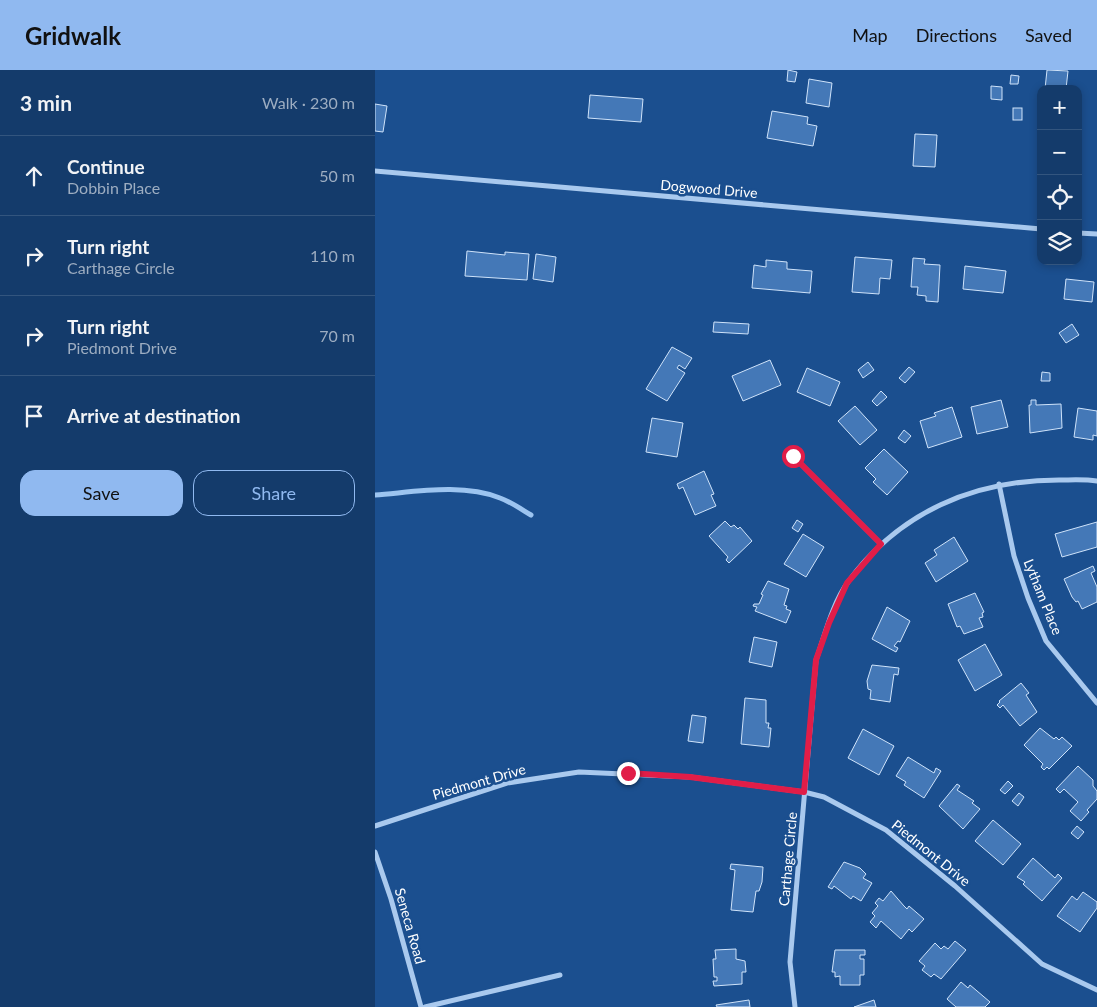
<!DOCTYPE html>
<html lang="en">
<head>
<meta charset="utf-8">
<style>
	body { margin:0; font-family:Lato,sans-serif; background:#214673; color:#f1f3f6 }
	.controls { position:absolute; right:15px; top:15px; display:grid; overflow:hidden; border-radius:10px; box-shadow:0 2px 8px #0003 }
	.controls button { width:45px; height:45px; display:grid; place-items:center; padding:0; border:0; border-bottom:1px solid #33557e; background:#143b6b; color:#f1f3f6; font:25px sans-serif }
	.stop { position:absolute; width:15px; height:15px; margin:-11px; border:4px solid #e11d48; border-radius:50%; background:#fff }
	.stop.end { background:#e11d48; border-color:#fff; box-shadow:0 1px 5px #0008 }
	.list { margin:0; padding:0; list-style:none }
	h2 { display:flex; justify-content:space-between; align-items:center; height:65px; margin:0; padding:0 20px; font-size:21px }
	h2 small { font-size:16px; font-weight:400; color:#9dadc1 }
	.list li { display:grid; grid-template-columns:32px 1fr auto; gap:15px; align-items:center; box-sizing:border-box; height:80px; padding:0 20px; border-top:1px solid #33557e }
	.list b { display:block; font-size:19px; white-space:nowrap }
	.list p { margin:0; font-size:16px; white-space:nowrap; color:#9dadc1 }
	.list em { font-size:16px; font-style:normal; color:#9dadc1 }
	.actions { display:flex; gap:10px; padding:15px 20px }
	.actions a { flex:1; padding:11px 0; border:1px solid #90b9f0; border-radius:15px; text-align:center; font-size:18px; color:#90b9f0 }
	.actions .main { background:#90b9f0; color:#111 }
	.icon { flex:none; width:28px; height:28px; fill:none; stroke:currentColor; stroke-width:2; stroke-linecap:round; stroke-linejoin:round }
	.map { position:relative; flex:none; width:722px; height:937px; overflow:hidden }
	header { display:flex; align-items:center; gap:30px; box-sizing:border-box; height:70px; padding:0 25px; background:#90b9f0; color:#111 }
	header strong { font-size:24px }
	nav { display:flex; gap:28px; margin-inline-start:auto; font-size:18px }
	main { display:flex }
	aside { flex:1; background:#143b6b }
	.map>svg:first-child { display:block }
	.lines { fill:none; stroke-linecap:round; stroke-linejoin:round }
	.stream { stroke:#9cc4f0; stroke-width:5 }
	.building { fill:#4478b7; stroke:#cfe3fa }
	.minor { stroke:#a9c9ee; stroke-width:5 }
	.route { stroke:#e11d48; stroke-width:6 }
	.labels { text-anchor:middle; stroke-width:5; stroke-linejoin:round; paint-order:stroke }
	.street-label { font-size:14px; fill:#fff; stroke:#1b4f8f }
</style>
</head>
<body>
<header>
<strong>Gridwalk</strong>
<nav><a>Map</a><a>Directions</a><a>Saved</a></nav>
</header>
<main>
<aside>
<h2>3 min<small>Walk · 230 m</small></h2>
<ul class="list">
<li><svg class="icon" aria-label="ahead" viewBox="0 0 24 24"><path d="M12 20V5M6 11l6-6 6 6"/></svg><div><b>Continue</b><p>Dobbin Place</p></div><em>50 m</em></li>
<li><svg class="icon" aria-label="right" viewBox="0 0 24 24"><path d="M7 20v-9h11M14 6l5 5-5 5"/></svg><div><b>Turn right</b><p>Carthage Circle</p></div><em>110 m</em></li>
<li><svg class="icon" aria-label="right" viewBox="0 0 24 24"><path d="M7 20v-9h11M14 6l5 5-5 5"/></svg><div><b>Turn right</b><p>Piedmont Drive</p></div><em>70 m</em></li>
<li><svg class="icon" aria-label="arrive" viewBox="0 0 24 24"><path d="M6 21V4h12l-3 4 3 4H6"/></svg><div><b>Arrive at destination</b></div></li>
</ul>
<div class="actions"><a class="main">Save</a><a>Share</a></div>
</aside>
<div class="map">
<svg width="722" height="937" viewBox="0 0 722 937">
	<rect width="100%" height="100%" fill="#1b4f8f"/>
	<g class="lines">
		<path class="stream" d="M 0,425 C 40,422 87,413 125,428 C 136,432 146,439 156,445"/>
	</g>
	<g class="building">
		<path d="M 413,0 L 422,2 L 420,12 L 412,11 Z"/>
		<path d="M 672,0 L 693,1 L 691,19 L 670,19 Z"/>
		<path d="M 636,5 L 644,6 L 643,14 L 635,14 Z"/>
		<path d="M 434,9 L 457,13 L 454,37 L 431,33 Z"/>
		<path d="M 616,16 L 627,17 L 627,30 L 616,29 Z"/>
		<path d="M 215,25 L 268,29 L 266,52 L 213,48 Z"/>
		<path d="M 0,34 L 12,36 L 8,62 L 0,61 Z"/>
		<rect x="638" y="38" width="9" height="12"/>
		<path d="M 397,41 L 433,47 L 432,54 L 442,56 L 438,76 L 392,68 Z"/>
		<path d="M 540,64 L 562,65 L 560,97 L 538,96 Z"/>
		<path d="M 92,181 L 130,185 L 130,182 L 154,184 L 152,210 L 90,206 Z"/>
		<path d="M 161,184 L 181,187 L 178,212 L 158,209 Z"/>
		<path d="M 480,187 L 517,190 L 515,209 L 505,208 L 504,224 L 477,222 Z"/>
		<path d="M 538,188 L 550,189 L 549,194 L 565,195 L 563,232 L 551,231 L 551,226 L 542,225 L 543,217 L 536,217 Z"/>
		<path d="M 391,190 L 412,192 L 412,199 L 437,201 L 435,223 L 377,218 L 379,195 L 391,197 Z"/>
		<path d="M 590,196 L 631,201 L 628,223 L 588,219 Z"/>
		<path d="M 691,209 L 719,212 L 717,232 L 689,229 Z"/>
		<path d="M 339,252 L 374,254 L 373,264 L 338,262 Z"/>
		<path d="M 697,254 L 704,265 L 691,273 L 684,263 Z"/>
		<path d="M 297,277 L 317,288 L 310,299 L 304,295 L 302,298 L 310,303 L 292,331 L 271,319 Z"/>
		<path d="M 395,290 L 406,315 L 368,331 L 357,306 Z"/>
		<path d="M 493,292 L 499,300 L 488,308 L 483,300 Z"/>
		<path d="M 534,297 L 540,302 L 530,313 L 524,308 Z"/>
		<path d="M 432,298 L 465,312 L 455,336 L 422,322 Z"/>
		<path d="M 667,302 L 675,303 L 675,311 L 666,311 Z"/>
		<path d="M 506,321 L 512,327 L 502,336 L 497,331 Z"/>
		<path d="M 626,330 L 633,357 L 602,364 L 596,337 Z"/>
		<path d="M 656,330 L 661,330 L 661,335 L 686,334 L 687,358 L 655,363 L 654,335 L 656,335 Z"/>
		<path d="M 480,336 L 502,360 L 485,375 L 463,351 Z"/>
		<path d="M 577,337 L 587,367 L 553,378 L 545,351 L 561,346 L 559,343 Z"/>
		<path d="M 703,338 L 722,341 L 722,366 L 718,365 L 718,370 L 699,367 Z"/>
		<path d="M 277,348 L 308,353 L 302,387 L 271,382 Z"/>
		<path d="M 529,360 L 536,366 L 530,373 L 523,368 Z"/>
		<path d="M 509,379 L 533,402 L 512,425 L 498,412 L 501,409 L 490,398 Z"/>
		<path d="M 329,401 L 339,424 L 336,425 L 341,436 L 320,445 L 308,417 L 304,419 L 302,414 Z"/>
		<path d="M 422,450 L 428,454 L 423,462 L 417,458 Z"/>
		<path d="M 350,451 L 356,457 L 359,455 L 363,459 L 365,457 L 377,471 L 354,493 L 351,490 L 353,487 L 334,466 Z"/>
		<path d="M 722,452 L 722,477 L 687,487 L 680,464 Z"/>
		<path d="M 428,464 L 449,477 L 431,507 L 409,494 Z"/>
		<path d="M 579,467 L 593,491 L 561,512 L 550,493 L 562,485 L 559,480 Z"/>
		<path d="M 718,496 L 720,501 L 716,503 L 722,517 L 722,532 L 707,539 L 703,531 L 701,532 L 697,527 L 689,509 Z"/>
		<path d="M 393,511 L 414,519 L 409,535 L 412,536 L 411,539 L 416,541 L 411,553 L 380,541 L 382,537 L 378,536 L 379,534 L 384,534 L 388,525 L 386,524 Z"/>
		<path d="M 600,523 L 609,542 L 607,543 L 608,547 L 604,548 L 608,557 L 589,564 L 585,556 L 582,557 L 573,534 Z"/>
		<path d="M 512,537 L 535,551 L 525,572 L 523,571 L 519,576 L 523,578 L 521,582 L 497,569 Z"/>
		<path d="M 379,567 L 402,572 L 397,597 L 374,592 Z"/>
		<path d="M 610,574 L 627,605 L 600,621 L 583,590 Z"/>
		<path d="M 497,595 L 524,598 L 523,605 L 519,604 L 515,632 L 495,629 L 496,620 L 493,619 L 492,611 Z"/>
		<path d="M 646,613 L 654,623 L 651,625 L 662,642 L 645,656 L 628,635 L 625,638 L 622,635 L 625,632 L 624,631 Z"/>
		<path d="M 370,628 L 391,630 L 391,653 L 394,653 L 393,658 L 396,658 L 394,677 L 366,674 Z"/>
		<path d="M 317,645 L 331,647 L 328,673 L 313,671 Z"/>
		<path d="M 665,658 L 679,669 L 681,667 L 684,670 L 687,667 L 697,676 L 674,699 L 672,697 L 669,700 L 666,697 L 668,694 L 649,675 Z"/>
		<path d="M 488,659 L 519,676 L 504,705 L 473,688 Z"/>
		<path d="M 533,687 L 559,703 L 561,698 L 566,701 L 549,728 L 529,715 L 531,712 L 521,706 Z"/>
		<path d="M 703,696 L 718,710 L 718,716 L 722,721 L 722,729 L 712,740 L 714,742 L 706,751 L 695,741 L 703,732 L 689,719 L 685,723 L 681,719 Z"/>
		<path d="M 633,711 L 638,716 L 630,724 L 625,720 Z"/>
		<path d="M 582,714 L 585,716 L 582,720 L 599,731 L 597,733 L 605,739 L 588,759 L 564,736 Z"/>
		<path d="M 644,723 L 649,727 L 643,736 L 637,731 Z"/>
		<path d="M 618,750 L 646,774 L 628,795 L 600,771 Z"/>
		<path d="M 702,756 L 709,762 L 703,769 L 696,763 Z"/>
		<path d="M 658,788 L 680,808 L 683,804 L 687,808 L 667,831 L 648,814 L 650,812 L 642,807 Z"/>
		<path d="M 469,792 L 485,798 L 491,804 L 488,808 L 497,813 L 486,831 L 478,826 L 476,829 L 459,816 L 457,819 L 453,817 Z"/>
		<path d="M 356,794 L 388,797 L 387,812 L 384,821 L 381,821 L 378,842 L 356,840 L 360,800 L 355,799 Z"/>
		<path d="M 516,821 L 529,836 L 532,839 L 534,836 L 549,849 L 537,862 L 534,859 L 526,869 L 506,851 L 501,858 L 495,852 L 500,846 L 497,843 L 503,836 L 500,833 L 504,828 L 508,831 Z"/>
		<path d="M 708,822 L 722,832 L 722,838 L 705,862 L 682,846 L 697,826 L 702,830 Z"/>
		<path d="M 580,871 L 591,880 L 566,909 L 559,904 L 556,907 L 547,900 L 550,896 L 544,891 L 560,873 L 566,879 L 569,876 L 573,879 Z"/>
		<path d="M 361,879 L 361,889 L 370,891 L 371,902 L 367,902 L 367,914 L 339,916 L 338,911 L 342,911 L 342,907 L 339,907 L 338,889 L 341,889 L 340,880 Z"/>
		<path d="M 460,880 L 490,880 L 490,885 L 485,885 L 485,889 L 489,889 L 489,905 L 485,905 L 485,915 L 465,915 L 465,906 L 460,907 L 460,902 L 457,902 Z"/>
		<path d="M 586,912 L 593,918 L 595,915 L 615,932 L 610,937 L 581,937 L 572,929 Z"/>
		<path d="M 374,930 L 375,937 L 342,937 L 341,935 Z"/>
		<path d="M 499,930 L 501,937 L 479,937 Z"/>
	</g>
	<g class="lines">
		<g class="minor">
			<path d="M 0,101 L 666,159"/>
			<path d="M 703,163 L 722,164"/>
			<path d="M 418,386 L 506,474"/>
			<path d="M 624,414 L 639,486 L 653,528 L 671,571 L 722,633"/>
			<path d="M 0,756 L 132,713 L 204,702 L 315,707 L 429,722 L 449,727 L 511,760 L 580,816 L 667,894 L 722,920"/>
			<path d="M 0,782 L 16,829 L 46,937"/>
			<path d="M 50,937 L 185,905"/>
			<path d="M 420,937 L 415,892 L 441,590 C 450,565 457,534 473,512 C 524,442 599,410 684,410 C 696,410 710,409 722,411"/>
		</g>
	</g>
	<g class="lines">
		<path class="route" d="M 253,703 L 315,707 L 429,722 L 441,590 L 454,553 L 472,513 L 506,474 L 418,386"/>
	</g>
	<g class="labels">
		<g class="street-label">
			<text transform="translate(334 119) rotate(5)" y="5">Dogwood Drive</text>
			<text transform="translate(668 527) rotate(68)" y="5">Lytham Place</text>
			<text transform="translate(104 712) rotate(-16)" y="5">Piedmont Drive</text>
			<text transform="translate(556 783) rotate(39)" y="5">Piedmont Drive</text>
			<text transform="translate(413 789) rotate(-85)" y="5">Carthage Circle</text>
			<text transform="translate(35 856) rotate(74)" y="5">Seneca Road</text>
		</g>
	</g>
</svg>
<div class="controls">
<button>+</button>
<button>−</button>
<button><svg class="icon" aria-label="locate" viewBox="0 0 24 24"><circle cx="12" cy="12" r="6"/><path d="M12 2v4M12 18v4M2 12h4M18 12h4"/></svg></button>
<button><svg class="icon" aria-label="layers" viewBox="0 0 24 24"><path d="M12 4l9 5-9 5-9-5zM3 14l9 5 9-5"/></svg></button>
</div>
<div class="stop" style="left:418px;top:386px"></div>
<div class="stop end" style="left:253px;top:703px"></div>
</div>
</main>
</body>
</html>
